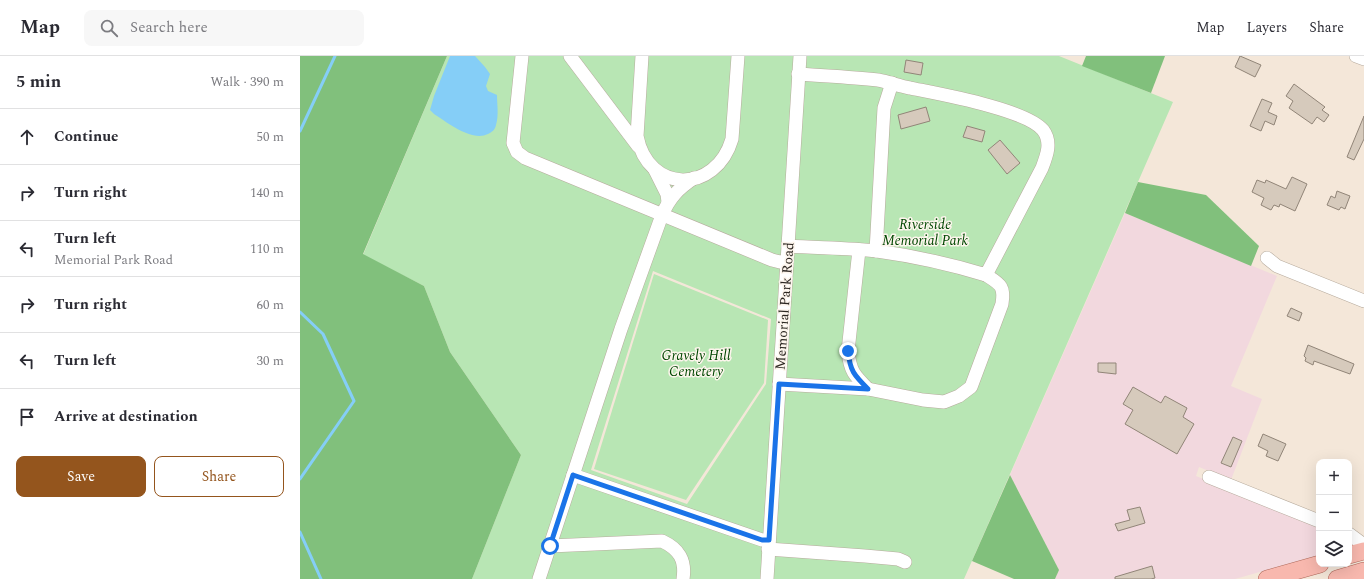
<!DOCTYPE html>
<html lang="en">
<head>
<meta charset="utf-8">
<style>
	body { margin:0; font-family:Spectral,serif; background:#f7f7f7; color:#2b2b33 }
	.controls { position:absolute; right:12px; bottom:12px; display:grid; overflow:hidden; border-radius:8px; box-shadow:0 4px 16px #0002 }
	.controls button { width:36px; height:36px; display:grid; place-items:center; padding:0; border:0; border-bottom:1px solid #e1e1e2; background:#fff; color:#2b2b33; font:20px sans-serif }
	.stop { position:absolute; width:12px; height:12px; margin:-9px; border:3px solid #1a73e8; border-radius:50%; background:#fff }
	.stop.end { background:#1a73e8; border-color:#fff; box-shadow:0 1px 4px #0008 }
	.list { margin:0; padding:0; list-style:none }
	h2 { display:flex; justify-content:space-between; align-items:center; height:52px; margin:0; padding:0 16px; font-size:17px }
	h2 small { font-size:13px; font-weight:400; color:#7c7c81 }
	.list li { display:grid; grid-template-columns:26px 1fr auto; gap:12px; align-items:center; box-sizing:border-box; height:56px; padding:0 16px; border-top:1px solid #e1e1e2 }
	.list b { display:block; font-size:15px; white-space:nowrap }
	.list p { margin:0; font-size:13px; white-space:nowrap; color:#7c7c81 }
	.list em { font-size:13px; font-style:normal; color:#7c7c81 }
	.actions { display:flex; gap:8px; padding:12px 16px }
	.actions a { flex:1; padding:9px 0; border:1px solid #94551d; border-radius:8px; text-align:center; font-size:14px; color:#94551d }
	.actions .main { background:#94551d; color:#fff }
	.icon { flex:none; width:22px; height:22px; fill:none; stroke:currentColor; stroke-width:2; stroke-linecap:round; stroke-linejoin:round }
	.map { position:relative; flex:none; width:1064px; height:523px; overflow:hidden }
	header { display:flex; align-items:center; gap:24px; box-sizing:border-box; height:56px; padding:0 20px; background:#fff; border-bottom:1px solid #e1e1e2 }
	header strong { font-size:19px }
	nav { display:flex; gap:22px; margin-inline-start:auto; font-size:14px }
	.search { width:280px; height:36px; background:#f7f7f7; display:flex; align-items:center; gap:10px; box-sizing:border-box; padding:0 14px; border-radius:8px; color:#7c7c81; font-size:15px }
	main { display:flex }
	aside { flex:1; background:#fff }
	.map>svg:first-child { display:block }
	.industrial { fill:#f2d8de }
	.green { fill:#b8e6b4; fill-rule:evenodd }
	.forest { fill:#81c07c }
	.water { fill:#85cef7 }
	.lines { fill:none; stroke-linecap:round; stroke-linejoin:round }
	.stream { stroke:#85cef7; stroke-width:3 }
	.building { fill:#d6cabc; stroke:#918578 }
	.minor-casing { stroke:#b7ab9d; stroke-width:14 }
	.major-casing { stroke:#ae675a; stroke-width:18 }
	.minor { stroke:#fff; stroke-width:13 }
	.major { stroke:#f8b8ae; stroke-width:17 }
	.route { stroke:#1a73e8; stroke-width:5 }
	.labels { text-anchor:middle; stroke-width:3; stroke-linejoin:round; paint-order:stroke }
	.park-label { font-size:14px; font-style:italic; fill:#004700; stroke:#fdf5ed }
	.street-label { font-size:14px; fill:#2d2823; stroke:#fdf5ed }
</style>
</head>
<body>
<header>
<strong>Map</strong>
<div class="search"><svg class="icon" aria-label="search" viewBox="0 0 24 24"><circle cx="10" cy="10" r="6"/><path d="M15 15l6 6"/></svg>Search here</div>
<nav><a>Map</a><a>Layers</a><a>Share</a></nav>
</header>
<main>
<aside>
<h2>5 min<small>Walk · 390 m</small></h2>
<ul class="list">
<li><svg class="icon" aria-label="ahead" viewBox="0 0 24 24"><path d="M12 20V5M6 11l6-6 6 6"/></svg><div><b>Continue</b></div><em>50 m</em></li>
<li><svg class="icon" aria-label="right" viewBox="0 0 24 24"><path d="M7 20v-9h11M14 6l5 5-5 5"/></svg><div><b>Turn right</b></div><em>140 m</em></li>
<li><svg class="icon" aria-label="left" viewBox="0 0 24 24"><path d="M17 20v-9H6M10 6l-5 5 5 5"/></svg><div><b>Turn left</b><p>Memorial Park Road</p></div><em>110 m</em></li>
<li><svg class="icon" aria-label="right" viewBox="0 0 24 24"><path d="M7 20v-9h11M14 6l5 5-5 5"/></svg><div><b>Turn right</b></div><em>60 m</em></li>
<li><svg class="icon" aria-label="left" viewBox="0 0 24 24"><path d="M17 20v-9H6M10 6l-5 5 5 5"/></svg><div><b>Turn left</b></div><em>30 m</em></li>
<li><svg class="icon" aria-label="arrive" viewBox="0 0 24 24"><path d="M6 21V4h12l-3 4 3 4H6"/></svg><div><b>Arrive at destination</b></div></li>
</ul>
<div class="actions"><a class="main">Save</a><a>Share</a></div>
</aside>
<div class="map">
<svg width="1064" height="523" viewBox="0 0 1064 523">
	<rect width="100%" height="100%" fill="#f4e7d9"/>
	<path class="industrial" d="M 825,157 L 977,220 L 931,330 L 962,343 L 931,424 L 899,411 L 896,420 L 1019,469 L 1019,499 L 935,523 L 755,523 L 759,514 L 710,419 Z"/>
	<g class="green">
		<path d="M 147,0 L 759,0 L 873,46 L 664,523 L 172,523 L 221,399 L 150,296 L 124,230 L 63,199 ZM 353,215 L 471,263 L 466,328 L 387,448 L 291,414 Z"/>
		<path d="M 354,218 L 468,264 L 464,327 L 386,444 L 294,413 Z"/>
	</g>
	<g class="forest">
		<path d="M 0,0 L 147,0 L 63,198 L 124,230 L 150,296 L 221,399 L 172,523 L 0,523 Z"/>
		<path d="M 786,0 L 865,0 L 851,37 L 782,10 Z"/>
		<path d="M 838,126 L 906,139 L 959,190 L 951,210 L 825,157 Z"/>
		<path d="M 710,419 L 759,514 L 755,523 L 714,523 L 672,505 Z"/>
	</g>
	<path class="water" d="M 150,0 L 175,0 L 185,11 L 190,18 L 186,30 L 188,35 L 197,39 C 197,49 199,59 196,69 C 195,74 192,76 188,78 C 172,86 148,67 134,58 L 130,54 L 134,40 Z"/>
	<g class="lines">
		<g class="stream">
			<path d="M 0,75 L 35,0"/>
			<path d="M 0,256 L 23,278 L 54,345 L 0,423"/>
			<path d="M 0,476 L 21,523"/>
		</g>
	</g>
	<g class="building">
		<path d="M 940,0 L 961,9 L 955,21 L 935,11 Z"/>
		<path d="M 606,4 L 623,7 L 621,19 L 604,16 Z"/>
		<path d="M 994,28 L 1025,51 L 1022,54 L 1029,59 L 1024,66 L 1017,61 L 1012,68 L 989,52 L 993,45 L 986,40 Z"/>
		<path d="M 962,43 L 972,47 L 968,56 L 977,60 L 974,69 L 965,65 L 961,75 L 950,70 Z"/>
		<path d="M 626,51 L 630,65 L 601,73 L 598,59 Z"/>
		<path d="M 1064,60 L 1064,83 L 1054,104 L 1047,101 Z"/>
		<path d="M 667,70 L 685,75 L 682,86 L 663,81 Z"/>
		<path d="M 700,84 L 720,107 L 707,118 L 688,94 Z"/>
		<path d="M 992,121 L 1007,128 L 995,155 L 980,148 L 979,151 L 974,149 L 971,154 L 961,149 L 964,142 L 952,136 L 957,124 L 965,127 L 966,124 L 986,133 Z"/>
		<path d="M 1037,135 L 1050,140 L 1045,153 L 1041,151 L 1039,154 L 1027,149 L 1031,140 L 1035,142 Z"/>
		<path d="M 991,252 L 1002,257 L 999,265 L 987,260 Z"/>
		<path d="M 1008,289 L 1054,308 L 1050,318 L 1014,305 L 1013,309 L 1005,305 L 1006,302 L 1004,300 Z"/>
		<path d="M 798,307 L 816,307 L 816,318 L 798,316 Z"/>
		<path d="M 833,331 L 861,347 L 865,340 L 887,352 L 883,361 L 894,368 L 877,398 L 825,368 L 833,354 L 823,348 Z"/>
		<path d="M 963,378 L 986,388 L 978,405 L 966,400 L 968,395 L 958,390 Z"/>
		<path d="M 933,381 L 942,385 L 931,411 L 921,407 Z"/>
		<path d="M 840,451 L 845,467 L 818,475 L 815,468 L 830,464 L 827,454 Z"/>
		<path d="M 852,510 L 855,522 L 851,523 L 815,523 L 815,521 Z"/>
	</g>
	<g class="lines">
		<g class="minor-casing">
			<g id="minor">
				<path d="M 222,0 L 213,87 L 217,96 L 225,102 L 472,204 L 480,206 L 487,205"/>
				<path d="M 270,0 L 338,90"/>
				<path d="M 342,0 L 337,80 C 348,138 416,138 432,83 L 438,0"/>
				<path d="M 1056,0 L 1064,3"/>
				<path d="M 355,114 L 367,138 L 368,146"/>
				<path d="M 488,190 C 517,192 548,192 577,195 C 614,200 650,208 686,219 L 742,112 C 747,99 752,86 743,74 C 725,53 639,38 610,32 C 599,30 589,26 578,24 C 551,21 525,20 498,18"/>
				<path d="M 559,194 L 548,295 C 550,315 554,319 568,333"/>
				<path d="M 576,195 L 584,52 L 592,27"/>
				<path d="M 967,202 L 977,210 L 1064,245"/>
				<path d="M 479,328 L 568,333 L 623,344 L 644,346 L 659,340 L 671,331 L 702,248 C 705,230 700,228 686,219"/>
				<path d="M 273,419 L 462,484 L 469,484"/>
				<path d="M 909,421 L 1019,465"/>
				<path d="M 1049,478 L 1064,489"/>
				<path d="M 250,490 L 362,485 C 379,493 386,504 383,523"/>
				<path d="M 468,493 L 565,500 L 598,503 L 605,506"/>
				<path d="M 239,523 L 321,273 L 362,159 C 370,141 378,133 394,122"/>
				<path d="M 467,523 L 500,0"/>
			</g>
		</g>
		<g class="major-casing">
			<g id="major">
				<path d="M 1049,499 L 1064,495"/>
				<path d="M 967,523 L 1020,508"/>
				<path d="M 1037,523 L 1064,515"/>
			</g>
		</g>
		<use href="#minor" class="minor"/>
		<use href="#major" class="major"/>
	</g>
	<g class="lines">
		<path class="route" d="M 250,490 L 273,419 L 462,484 L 469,484 L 479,328 L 568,333 C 554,319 550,315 548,295"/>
	</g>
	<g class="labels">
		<g class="park-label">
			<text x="625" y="173">Riverside<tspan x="625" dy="16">Memorial Park</tspan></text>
			<text x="396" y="304">Gravely Hill<tspan x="396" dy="16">Cemetery</tspan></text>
		</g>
		<g class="street-label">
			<text transform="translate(484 250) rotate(-86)" y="5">Memorial Park Road</text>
		</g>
	</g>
</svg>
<div class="controls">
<button>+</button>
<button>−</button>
<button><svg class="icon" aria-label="layers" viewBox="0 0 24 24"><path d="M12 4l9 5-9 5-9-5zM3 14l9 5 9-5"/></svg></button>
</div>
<div class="stop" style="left:250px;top:490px"></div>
<div class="stop end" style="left:548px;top:295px"></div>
</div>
</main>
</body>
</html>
